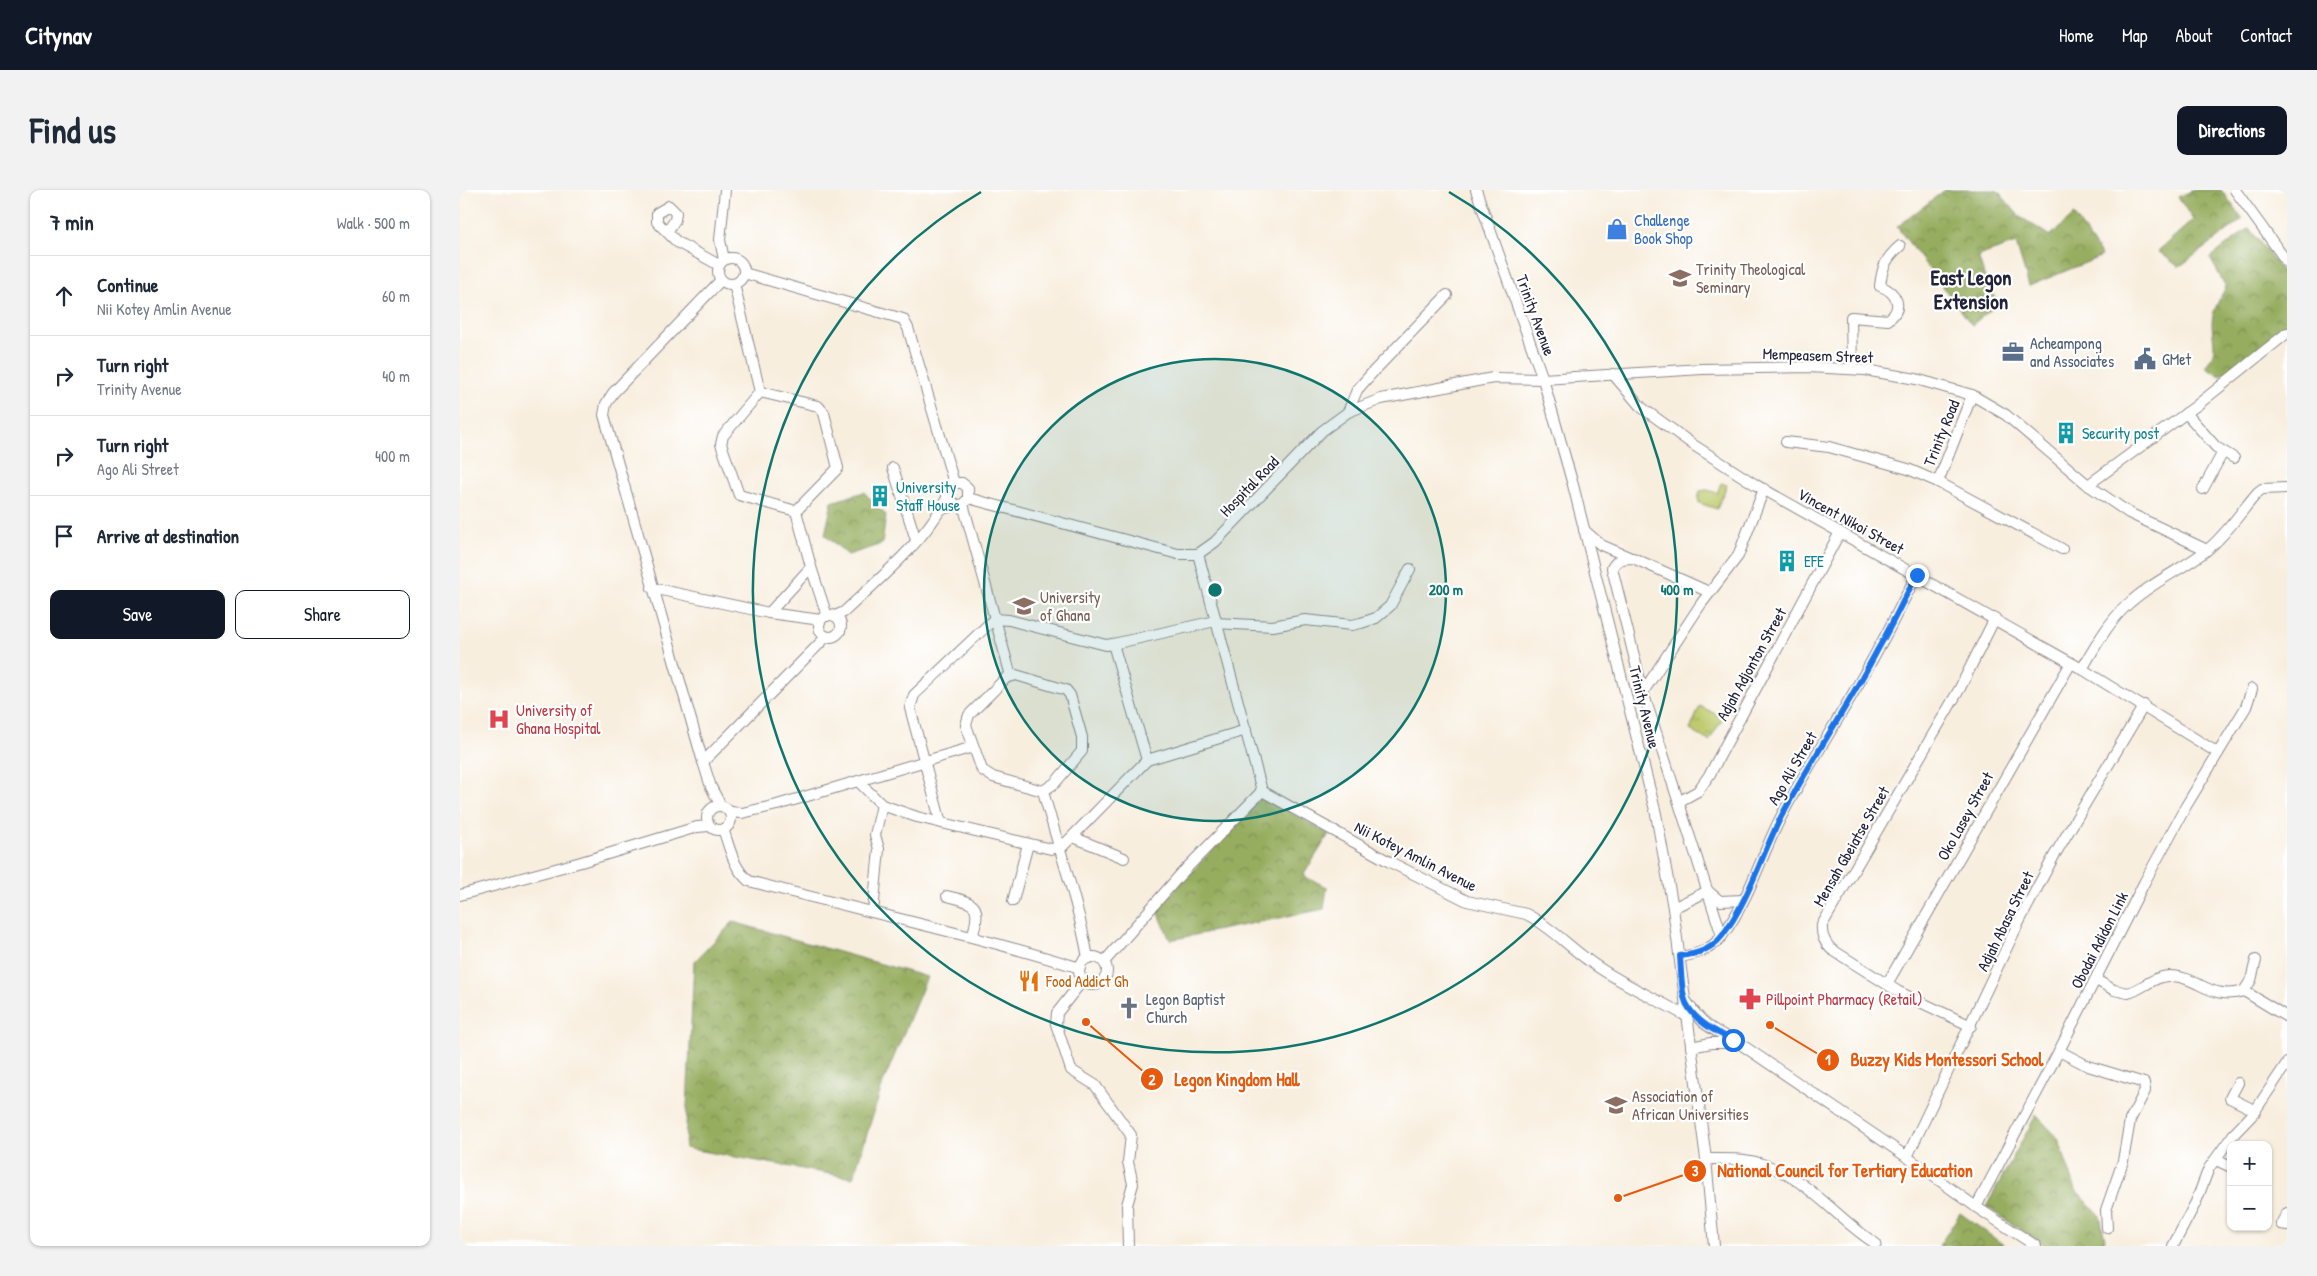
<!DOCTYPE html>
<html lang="en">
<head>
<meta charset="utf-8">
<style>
	body { margin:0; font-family:"Patrick Hand",sans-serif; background:#f2f2f3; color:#1f2937 }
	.controls { position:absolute; right:15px; bottom:15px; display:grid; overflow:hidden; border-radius:10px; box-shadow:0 1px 4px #0004 }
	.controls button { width:45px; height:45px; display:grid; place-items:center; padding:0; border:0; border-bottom:1px solid #e0e1e3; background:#fff; color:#1f2937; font:25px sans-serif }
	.stop { position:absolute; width:15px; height:15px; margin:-11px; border:4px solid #1a73e8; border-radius:50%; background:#fff }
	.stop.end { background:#1a73e8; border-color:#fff; box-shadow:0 1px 5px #0008 }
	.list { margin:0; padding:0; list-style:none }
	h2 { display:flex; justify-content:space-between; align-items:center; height:65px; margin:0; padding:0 20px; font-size:21px }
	h2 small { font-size:16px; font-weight:400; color:#747a83 }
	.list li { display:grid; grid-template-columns:32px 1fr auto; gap:15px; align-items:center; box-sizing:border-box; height:80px; padding:0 20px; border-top:1px solid #e0e1e3 }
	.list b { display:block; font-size:19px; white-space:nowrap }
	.list p { margin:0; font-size:16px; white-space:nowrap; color:#747a83 }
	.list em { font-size:16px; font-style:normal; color:#747a83 }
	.actions { display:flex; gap:10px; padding:15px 20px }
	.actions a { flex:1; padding:11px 0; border:1px solid #111827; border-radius:10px; text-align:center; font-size:18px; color:#111827 }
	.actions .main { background:#111827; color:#fff }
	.icon { flex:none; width:28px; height:28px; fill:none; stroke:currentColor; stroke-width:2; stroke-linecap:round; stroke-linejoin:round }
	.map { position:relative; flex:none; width:1827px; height:1056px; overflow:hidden; border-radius:10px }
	header { display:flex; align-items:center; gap:30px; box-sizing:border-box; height:70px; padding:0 25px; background:#111827; color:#fff }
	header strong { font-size:24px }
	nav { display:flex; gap:28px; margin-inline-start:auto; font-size:18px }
	.intro { display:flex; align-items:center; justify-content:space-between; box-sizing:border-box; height:120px; padding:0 30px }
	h1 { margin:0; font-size:35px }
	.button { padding:12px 22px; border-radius:10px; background:#111827; color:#fff; font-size:18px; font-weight:700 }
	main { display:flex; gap:30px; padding:0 30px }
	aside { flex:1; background:#fff; border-radius:10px; box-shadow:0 1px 4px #0004 }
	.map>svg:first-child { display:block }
	.grass { fill:url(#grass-tufts); stroke:#707653 }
	.forest { fill:url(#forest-crowns); stroke:#5c684d }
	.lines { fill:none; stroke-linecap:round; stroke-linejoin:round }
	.minor-casing { stroke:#8d888c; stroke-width:12 }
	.minor { stroke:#fff; stroke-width:10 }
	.route { stroke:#1a73e8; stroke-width:6 }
	.ring { fill:none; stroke:#0f766e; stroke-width:2.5 }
	.labels { text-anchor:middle; stroke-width:4.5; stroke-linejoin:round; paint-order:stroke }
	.shop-label { font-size:16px; fill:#366cbe; stroke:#fff; text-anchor:start }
	.education-label { font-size:16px; fill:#785e54; stroke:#fff; text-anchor:start }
	.street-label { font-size:16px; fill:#22223b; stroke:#fff }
	.service-label { font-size:16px; fill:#4e5e75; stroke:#fff; text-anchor:start }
	.culture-label { font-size:16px; fill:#0d838f; stroke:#fff; text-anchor:start }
	.health-label { font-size:16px; fill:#be3a42; stroke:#fff; text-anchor:start }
	.food-label { font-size:16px; fill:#c56008; stroke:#fff; text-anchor:start }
	.worship-label { font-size:16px; fill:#5b616d; stroke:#fff; text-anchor:start }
	.district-label { font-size:21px; font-weight:bold; fill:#22223b; stroke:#fff }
	.centre { fill:#0f766e; stroke:#fff; stroke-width:2.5 }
	.ring-label { font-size:15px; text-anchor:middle; font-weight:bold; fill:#0f766e; stroke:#fff; stroke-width:4.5; stroke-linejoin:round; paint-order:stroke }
	.leader { fill:none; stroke:#e8590c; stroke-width:2 }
	.callout-dot { fill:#e8590c; stroke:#fff; stroke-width:2 }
	.mark-label { font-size:15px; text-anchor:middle; font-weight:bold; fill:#fff }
	.callout-label { font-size:18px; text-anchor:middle; font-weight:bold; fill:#e8590c; stroke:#fff; stroke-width:4.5; stroke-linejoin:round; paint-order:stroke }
</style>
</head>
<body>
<header>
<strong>Citynav</strong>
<nav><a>Home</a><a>Map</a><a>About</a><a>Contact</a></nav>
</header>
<div class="intro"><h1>Find us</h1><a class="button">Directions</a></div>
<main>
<aside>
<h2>7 min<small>Walk · 500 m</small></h2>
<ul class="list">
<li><svg class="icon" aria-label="ahead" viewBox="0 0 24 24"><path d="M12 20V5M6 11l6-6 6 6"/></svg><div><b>Continue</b><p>Nii Kotey Amlin Avenue</p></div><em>60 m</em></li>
<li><svg class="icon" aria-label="right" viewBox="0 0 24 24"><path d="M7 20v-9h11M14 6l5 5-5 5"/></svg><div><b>Turn right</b><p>Trinity Avenue</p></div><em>40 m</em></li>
<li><svg class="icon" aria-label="right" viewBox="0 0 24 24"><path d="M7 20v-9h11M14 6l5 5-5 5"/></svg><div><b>Turn right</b><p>Ago Ali Street</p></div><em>400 m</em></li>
<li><svg class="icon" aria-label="arrive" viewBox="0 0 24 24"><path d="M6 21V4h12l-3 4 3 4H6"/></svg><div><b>Arrive at destination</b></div></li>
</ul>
<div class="actions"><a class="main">Save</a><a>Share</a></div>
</aside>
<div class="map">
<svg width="1827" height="1056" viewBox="0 0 1827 1056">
	<defs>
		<pattern id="grass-tufts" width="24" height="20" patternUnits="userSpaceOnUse" patternTransform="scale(1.25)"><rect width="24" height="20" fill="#bdc96b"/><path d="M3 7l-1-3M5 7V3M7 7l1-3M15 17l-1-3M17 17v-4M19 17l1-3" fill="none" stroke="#a2ac5e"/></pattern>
		<pattern id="forest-crowns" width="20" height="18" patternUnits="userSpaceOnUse" patternTransform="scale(1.25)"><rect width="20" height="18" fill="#96ad5f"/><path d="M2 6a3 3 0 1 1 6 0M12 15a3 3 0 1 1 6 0" fill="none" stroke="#7a8c50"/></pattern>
	</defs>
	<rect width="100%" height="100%" fill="#fff"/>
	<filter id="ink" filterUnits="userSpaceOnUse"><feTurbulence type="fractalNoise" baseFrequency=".02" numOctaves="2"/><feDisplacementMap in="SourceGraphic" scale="10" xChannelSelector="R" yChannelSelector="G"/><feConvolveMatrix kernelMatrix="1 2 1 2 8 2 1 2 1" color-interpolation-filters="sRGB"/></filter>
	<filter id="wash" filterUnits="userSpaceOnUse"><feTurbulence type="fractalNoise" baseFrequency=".0096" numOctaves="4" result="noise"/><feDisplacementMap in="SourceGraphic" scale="20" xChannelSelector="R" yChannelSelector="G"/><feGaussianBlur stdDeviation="1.12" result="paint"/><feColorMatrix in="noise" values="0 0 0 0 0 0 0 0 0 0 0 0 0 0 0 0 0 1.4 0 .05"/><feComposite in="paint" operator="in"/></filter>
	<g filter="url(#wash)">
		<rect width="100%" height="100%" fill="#f8eede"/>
		<g class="grass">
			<path d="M 1261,293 L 1267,295 L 1257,319 L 1239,313 L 1238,307 L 1240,301 L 1247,300 L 1257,303 Z"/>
			<path d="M 1240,516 L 1263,528 L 1249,551 L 1230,540 Z"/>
		</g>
		<g class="forest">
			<path d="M 1485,0 L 1537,0 L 1559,26 L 1590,46 L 1614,25 L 1642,66 L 1569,96 L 1556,53 L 1518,66 L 1529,100 L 1539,113 L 1512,135 L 1437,37 Z"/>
			<path d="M 1734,0 L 1761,0 L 1783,29 L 1719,77 L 1698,61 L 1733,30 L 1718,7 Z"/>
			<path d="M 1789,38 L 1827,88 L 1827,136 L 1760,186 L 1745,176 C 1763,159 1747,142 1754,122 C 1757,113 1762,105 1766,97 L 1750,68 Z"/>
			<path d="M 404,302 L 426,325 L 422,354 L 388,365 L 365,345 L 372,312 Z"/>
			<path d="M 802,606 L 869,644 L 843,686 L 867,697 L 864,719 L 710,750 L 697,719 Z"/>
			<path d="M 273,732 L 467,787 L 423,893 L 393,988 L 225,958 L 234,772 Z"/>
			<path d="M 1576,925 L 1598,948 L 1616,1000 L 1640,1026 L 1645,1049 L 1642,1056 L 1586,1056 L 1526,1017 Z"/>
			<path d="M 1500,1023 L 1545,1056 L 1479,1056 Z"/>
		</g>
	</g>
	<g filter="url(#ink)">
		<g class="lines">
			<g class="minor-casing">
				<g id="minor">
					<path d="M 1016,0 L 1083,189 L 1113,295 L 1196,624 L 1213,718 L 1246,969 L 1254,1056"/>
					<path d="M 1775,0 L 1827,72"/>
					<path d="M 207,42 L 215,30 L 216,23 L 209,16 L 197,23 L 197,32 L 217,52 L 259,75"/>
					<circle cx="271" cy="81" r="13"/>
					<path d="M 264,70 L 260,50 L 265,0"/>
					<path d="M 284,83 L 443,129 L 448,138 L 494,293"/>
					<path d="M 274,94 L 300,202 L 263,246 L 261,254 L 279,305 L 336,321 L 351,377 L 367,426"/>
					<path d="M 1392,179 L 1391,127 L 1428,130 C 1445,117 1436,102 1420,96 C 1422,77 1426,68 1440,56"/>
					<path d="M 1153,184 L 1181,217 L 1235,256 L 1296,295 L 1622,479 L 1758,563"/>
					<path d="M 300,202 L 358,216 L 364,223 L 378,278 L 336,321"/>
					<path d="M 888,222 L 897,200 L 912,183 L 987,105"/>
					<path d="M 1726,223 L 1756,257 L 1774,268"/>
					<path d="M 1326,252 L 1369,257 L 1448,279 L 1478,292 L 1602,359"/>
					<path d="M 433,278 L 456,350"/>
					<path d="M 1478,292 L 1512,205"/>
					<path d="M 1628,295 L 1736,216 L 1827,143"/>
					<path d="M 1743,299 L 1763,262"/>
					<path d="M 508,308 L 718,364 L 738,364 L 755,352 L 862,241 L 888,222 L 921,209 L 1033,188 L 1083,189 L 1242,179 L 1348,177 L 1405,180 L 1456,189 L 1512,205 L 1546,225 L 1628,295 L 1669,323 L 1747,360"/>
					<path d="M 503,314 L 551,486"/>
					<path d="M 482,319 L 503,314 L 508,309 L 508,298 L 502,293 L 494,293 L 487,302 L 487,308 L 495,314"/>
					<path d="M 1124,340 L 1141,355 L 1169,367"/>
					<path d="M 738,364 L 802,601"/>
					<path d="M 192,398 L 309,423 L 361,430"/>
					<path d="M 1249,402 L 1173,368 C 1162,368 1157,369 1152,378 L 1183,502 L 1262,746"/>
					<path d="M 309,423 L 351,377"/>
					<circle cx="370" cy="436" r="11"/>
					<path d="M 375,426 L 384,422 C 419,389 465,351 487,308"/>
					<path d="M 755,433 L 813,436 L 845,430 L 892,435 L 901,433 L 916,428 L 930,416 L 950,379"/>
					<path d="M 653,454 L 755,431"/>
					<path d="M 1622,479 C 1635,457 1647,434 1666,416 C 1690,393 1721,380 1747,360 C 1767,344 1781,321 1798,302 L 1802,299 L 1827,298"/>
					<path d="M 556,485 L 606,500 L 610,505 L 622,547 L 622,561 L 595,593 L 583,601 L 533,587 L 522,580 L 506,535 L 509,525 L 546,488 Z"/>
					<path d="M 1183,502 L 1241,414 L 1278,366 L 1304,299"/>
					<path d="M 687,570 L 786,540"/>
					<path d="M 243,572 L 144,225 L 146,214 L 153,203 L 261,90"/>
					<path d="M 399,592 L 422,615 L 457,627 L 591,659 L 603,656 L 687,570 L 653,454 L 646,455 L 549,430 L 534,429 L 454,505 L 450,518 L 481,633"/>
					<path d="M 583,601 C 598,657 618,711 628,768"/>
					<path d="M 802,601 L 928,671 L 1007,711 L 1066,724 C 1090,736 1107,755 1128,770 C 1157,792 1195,808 1226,826"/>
					<path d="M 1220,611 L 1238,601 L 1250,584 L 1380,342"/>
					<path d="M 261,616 L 251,597 L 243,572 L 366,447"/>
					<circle cx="259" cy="628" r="12"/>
					<path d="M 269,622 L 282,623 L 317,615 L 513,557"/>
					<path d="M 263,639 C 270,658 273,678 289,691 C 399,720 511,744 620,778"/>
					<path d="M 613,647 L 664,668"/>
					<path d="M 0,705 L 121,672 L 237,637 L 249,636"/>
					<path d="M 487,706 C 516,713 522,715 512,747"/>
					<path d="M 553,711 L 568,654"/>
					<path d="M 1213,718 L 1248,701 L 1260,711 L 1283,710"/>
					<path d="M 413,722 L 419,659 L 415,645 L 422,615"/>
					<path d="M 1220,767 C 1237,764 1251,760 1262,746 C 1289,710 1301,666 1321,627 C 1351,569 1388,516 1418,459 C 1432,435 1443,410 1457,385"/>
					<circle cx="633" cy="781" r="14"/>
					<path d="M 644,772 L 720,685 L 802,601"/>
					<path d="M 623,790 L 597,823 L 596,834 L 611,880 L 635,895 L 671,945 L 668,972 L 673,994 L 667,1015 L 668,1056"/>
					<path d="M 1636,790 L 1654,800 L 1668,803 C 1683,799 1695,785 1711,786 C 1740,787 1749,811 1784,801 L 1791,790 L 1796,770"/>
					<path d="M 1427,794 L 1611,473"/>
					<path d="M 1784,801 L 1827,827"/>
					<path d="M 1226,811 C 1244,837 1251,839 1279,853 L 1447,967 L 1516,1017 L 1576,1056"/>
					<path d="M 1511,836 L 1439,802 L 1371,759 C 1364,752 1361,745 1362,735 L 1500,498 L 1535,428"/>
					<path d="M 1231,857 L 1251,853 L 1274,853"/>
					<path d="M 1599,861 L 1628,876 L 1684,893 L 1685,901 L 1670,930 L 1663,971 L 1646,1020 L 1647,1038"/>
					<path d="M 1778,893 L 1770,908 L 1796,921"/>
					<path d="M 1447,967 L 1558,734 L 1594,666 L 1684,515"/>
					<path d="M 1246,969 C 1263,969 1282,968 1299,973 C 1346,985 1376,1029 1416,1054"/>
					<path d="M 1756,970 L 1771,977"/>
					<path d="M 1516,1017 L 1599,861 L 1684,693 L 1726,616 L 1786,517 L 1792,499"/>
					<path d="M 1827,1023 L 1821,1034 L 1827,1035"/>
					<path d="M 1713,1056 L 1736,1012 L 1749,978 L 1773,945 L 1793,924 L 1827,873"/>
				</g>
			</g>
			<use href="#minor" class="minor"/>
		</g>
	</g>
	<g class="lines" filter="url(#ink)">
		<path class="route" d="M 1273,850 C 1255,842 1229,828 1224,807 C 1221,794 1221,779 1220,766 C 1237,764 1251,760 1262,746 C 1289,710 1301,666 1321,627 C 1351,570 1388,516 1418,459 C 1432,435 1443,410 1457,385"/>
	</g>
	<circle cx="755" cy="400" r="231" fill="#0f766e" fill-opacity=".12"/>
	<g class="ring">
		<circle cx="755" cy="400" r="231"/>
		<path d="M989 2A462 462 0 1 1 521 2"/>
	</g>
	<defs>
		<g id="shop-bare" transform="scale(1.725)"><path d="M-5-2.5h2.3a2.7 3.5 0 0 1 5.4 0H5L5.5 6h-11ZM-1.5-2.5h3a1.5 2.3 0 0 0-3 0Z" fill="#3f7fe0" stroke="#fff" stroke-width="2.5" paint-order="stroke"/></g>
		<g id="school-bare" transform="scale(1.725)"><path d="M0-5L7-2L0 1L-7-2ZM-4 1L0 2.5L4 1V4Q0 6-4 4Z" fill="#8d6e63" stroke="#fff" stroke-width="2.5" paint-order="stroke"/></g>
		<g id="office-bare" transform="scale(1.725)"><path d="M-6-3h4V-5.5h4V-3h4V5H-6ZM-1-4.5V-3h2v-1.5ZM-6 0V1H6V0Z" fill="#5c6f8a" stroke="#fff" stroke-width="2.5" paint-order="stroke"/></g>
		<g id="civic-bare" transform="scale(1.725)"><path d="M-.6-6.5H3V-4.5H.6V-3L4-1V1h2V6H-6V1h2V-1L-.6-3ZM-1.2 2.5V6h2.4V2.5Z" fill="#5c6f8a" stroke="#fff" stroke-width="2.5" paint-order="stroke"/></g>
		<g id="building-bare" transform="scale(1.725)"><path d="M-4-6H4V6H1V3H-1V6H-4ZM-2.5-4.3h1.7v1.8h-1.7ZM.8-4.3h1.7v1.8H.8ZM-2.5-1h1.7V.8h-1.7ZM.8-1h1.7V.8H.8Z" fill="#0f9aa8" stroke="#fff" stroke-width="2.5" paint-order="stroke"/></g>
		<g id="university-bare" transform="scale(1.725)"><path d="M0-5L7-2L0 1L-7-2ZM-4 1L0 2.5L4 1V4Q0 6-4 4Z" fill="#8d6e63" stroke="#fff" stroke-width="2.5" paint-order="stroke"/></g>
		<g id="hospital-bare" transform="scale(1.725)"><path d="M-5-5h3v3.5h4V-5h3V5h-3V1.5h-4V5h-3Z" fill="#e0444e" stroke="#fff" stroke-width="2.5" paint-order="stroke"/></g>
		<g id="restaurant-bare" transform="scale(1.725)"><path d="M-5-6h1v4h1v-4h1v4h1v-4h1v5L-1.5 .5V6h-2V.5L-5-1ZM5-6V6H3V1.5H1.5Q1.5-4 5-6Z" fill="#e8710a" stroke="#fff" stroke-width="2.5" paint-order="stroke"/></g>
		<g id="pharmacy-bare" transform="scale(1.725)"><path d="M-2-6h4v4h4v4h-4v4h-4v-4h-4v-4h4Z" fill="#e0444e" stroke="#fff" stroke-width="2.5" paint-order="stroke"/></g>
		<g id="church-bare" transform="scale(1.725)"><path d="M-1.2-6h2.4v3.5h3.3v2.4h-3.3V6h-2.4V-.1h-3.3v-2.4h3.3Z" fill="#6b7280" stroke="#fff" stroke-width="2.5" paint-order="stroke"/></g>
	</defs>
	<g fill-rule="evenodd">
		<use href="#shop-bare" x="1157" y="39"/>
		<use href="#school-bare" x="1220" y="88"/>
		<use href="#office-bare" x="1553" y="162"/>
		<use href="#civic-bare" x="1685" y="169"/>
		<use href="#building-bare" x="1606" y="243"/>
		<use href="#building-bare" x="420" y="306"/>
		<use href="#building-bare" x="1327" y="371"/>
		<use href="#university-bare" x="564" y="416"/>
		<use href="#hospital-bare" x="39" y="529"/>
		<use href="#restaurant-bare" x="569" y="791"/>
		<use href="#pharmacy-bare" x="1290" y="809"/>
		<use href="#church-bare" x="669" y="818"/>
		<use href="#university-bare" x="1156" y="915"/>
	</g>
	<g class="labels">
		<g class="shop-label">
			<text x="1174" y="36">Challenge<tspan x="1174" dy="18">Book Shop</tspan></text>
		</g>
		<g class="education-label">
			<text x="1236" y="85">Trinity Theological<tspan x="1236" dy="18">Seminary</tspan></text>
			<text x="580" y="413">University<tspan x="580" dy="18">of Ghana</tspan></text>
			<text x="1172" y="912">Association of<tspan x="1172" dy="18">African Universities</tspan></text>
		</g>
		<g class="street-label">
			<text transform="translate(1076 125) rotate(70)" y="6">Trinity Avenue</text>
			<text transform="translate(1358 165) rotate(2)" y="6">Mempeasem Street</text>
			<text transform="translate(1481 243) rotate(-68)" y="6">Trinity Road</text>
			<text transform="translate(789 296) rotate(-46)" y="6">Hospital Road</text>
			<text transform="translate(1391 331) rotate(29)" y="6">Vincent Nikoi Street</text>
			<text transform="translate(1291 474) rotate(-61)" y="6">Adjah Adjonton Street</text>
			<text transform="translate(1185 517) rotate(76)" y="6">Trinity Avenue</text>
			<text transform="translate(1332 578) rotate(-60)" y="6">Ago Ali Street</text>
			<text transform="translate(1505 626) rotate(-61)" y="6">Oko Lasey Street</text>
			<text transform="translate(1391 656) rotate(-60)" y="6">Mensah Gbeiatse Street</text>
			<text transform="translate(956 666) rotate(27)" y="6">Nii Kotey Amlin Avenue</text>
			<text transform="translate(1545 731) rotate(-64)" y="6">Adjah Abasa Street</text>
			<text transform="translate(1639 750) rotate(-63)" y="6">Obodai Adidon Link</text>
		</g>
		<g class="service-label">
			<text x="1570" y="159">Acheampong<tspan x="1570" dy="18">and Associates</tspan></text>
			<text x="1702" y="175">GMet</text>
		</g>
		<g class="culture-label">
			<text x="1622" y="249">Security post</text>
			<text x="436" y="303">University<tspan x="436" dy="18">Staff House</tspan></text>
			<text x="1344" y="377">EFE</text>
		</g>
		<g class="health-label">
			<text x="56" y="526">University of<tspan x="56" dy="18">Ghana Hospital</tspan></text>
			<text x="1306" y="815">Pillpoint Pharmacy (Retail)</text>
		</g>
		<g class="food-label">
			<text x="586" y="797">Food Addict Gh</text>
		</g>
		<g class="worship-label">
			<text x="686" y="815">Legon Baptist<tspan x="686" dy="18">Church</tspan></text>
		</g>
		<g class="district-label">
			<text x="1511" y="95">East Legon<tspan x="1511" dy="24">Extension</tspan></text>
		</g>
	</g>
	<circle cx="755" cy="400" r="8" class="centre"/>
	<g class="ring-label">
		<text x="986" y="405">200 m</text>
		<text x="1217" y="405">400 m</text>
	</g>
	<path class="leader" d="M1310 835L1368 870M626 832L692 889M1158 1008L1235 981"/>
	<g class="callout-dot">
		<circle cx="1310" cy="835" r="5"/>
		<circle cx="626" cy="832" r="5"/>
		<circle cx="1158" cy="1008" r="5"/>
		<circle cx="1368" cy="870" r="12"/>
		<circle cx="692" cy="889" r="12"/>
		<circle cx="1235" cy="981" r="12"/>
	</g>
	<g class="mark-label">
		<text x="1368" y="875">1</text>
		<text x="692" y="895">2</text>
		<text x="1235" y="986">3</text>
	</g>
	<g class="callout-label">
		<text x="1487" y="876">Buzzy Kids Montessori School</text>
		<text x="777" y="896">Legon Kingdom Hall</text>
		<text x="1385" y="987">National Council for Tertiary Education</text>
	</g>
</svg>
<div class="controls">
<button>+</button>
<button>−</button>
</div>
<div class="stop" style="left:1273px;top:850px"></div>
<div class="stop end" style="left:1457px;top:385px"></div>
</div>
</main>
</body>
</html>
